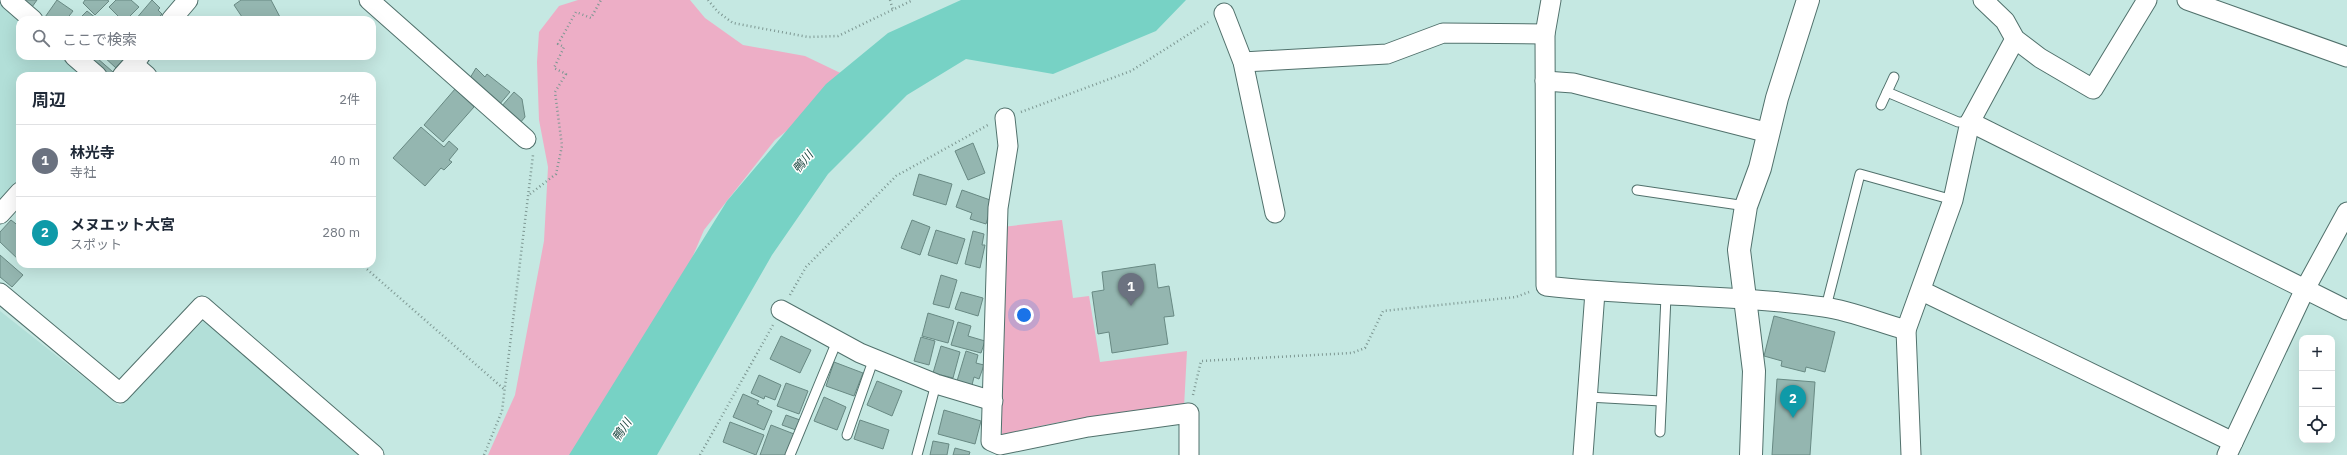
<!DOCTYPE html>
<html lang="ja">
<head>
<meta charset="utf-8">
<style>
	body { margin:0; font-family:"IBM Plex Sans","Noto Sans JP",sans-serif; background:#f6f6f7; color:#1f2937 }
	.controls { position:absolute; right:12px; bottom:12px; display:grid; overflow:hidden; border-radius:8px; box-shadow:0 4px 16px #0002 }
	.controls button { width:36px; height:36px; display:grid; place-items:center; padding:0; border:0; border-bottom:1px solid #e0e1e3; background:#fff; color:#1f2937; font:20px sans-serif }
	.you { position:absolute; left:1024px; top:315px; width:14px; height:14px; margin:-10px; border:3px solid #fff; border-radius:50%; background:#1a73e8; box-shadow:0 0 0 6px #1a73e833 }
	.badge { display:grid; place-items:center; width:26px; height:26px; border-radius:50%; background:#9f1561; color:#fff; font-size:13px; font-weight:700 }
	.pin { position:absolute; translate:-50% -33px; filter:drop-shadow(0 1px 2px #0008) }
	.pin::after { content:''; position:absolute; top:21px; width:14px; height:12px; background:inherit; clip-path:polygon(0 0,100% 0,50% 100%) }
	.list { margin:0; padding:0; list-style:none }
	h2 { display:flex; justify-content:space-between; align-items:center; height:52px; margin:0; padding:0 16px; font-size:17px }
	h2 small { font-size:13px; font-weight:400; color:#747a83 }
	.list li { display:grid; grid-template-columns:26px 1fr auto; gap:12px; align-items:center; box-sizing:border-box; height:72px; padding:0 16px; border-top:1px solid #e0e1e3 }
	.list b { display:block; font-size:15px; white-space:nowrap }
	.list p { margin:0; font-size:13px; white-space:nowrap; color:#747a83 }
	.list em { font-size:13px; font-style:normal; color:#747a83 }
	.icon { flex:none; width:22px; height:22px; fill:none; stroke:currentColor; stroke-width:2; stroke-linecap:round; stroke-linejoin:round }
	.map { position:relative; flex:none; width:2347px; height:455px; overflow:hidden }
	.search { position:absolute; background:#fff; box-shadow:0 4px 16px #0002; left:16px; top:16px; width:360px; height:44px; display:flex; align-items:center; gap:10px; box-sizing:border-box; padding:0 14px; border-radius:12px; color:#747a83; font-size:15px }
	.panel { position:absolute; background:#fff; box-shadow:0 4px 16px #0002; left:16px; top:72px; width:360px; height:196px; border-radius:12px }
	.map>svg:first-child { display:block }
	.built { fill:#b2dfd8 }
	.green { fill:#edaec6 }
	.water { fill:#77d2c5 }
	.building { fill:#94b6b0; stroke:#688983 }
	.lines { fill:none; stroke-linecap:round; stroke-linejoin:round }
	.service-casing { stroke:#51716c; stroke-width:11 }
	.minor-casing { stroke:#51716c; stroke-width:21 }
	.tertiary-casing { stroke:#51716c; stroke-width:24 }
	.path { stroke:#7d9792; stroke-width:2.5; stroke-dasharray:1 3; stroke-linecap:butt }
	.service { stroke:#fff; stroke-width:9 }
	.minor { stroke:#fff; stroke-width:19 }
	.tertiary { stroke:#fff; stroke-width:22 }
	.labels { text-anchor:middle; stroke-width:3; stroke-linejoin:round; paint-order:stroke }
	.water-label { font-size:12px; font-style:italic; fill:#1d4741; stroke:#fff }
</style>
</head>
<body>
<div class="map">
<svg width="2347" height="455" viewBox="0 0 2347 455">
	<rect width="100%" height="100%" fill="#c5e8e2"/>
	<g class="built">
		<path d="M 0,2 L 20,20 L 20,56 L 61,56 L 84,76 L 20,76 L 20,178 L 0,201 Z"/>
		<path d="M 0,311 L 120,406 L 204,320 L 358,455 L 0,455 Z"/>
	</g>
	<g class="green">
		<path d="M 578,0 L 690,0 L 705,18 L 743,45 L 805,56 L 853,79 L 775,140 L 704,230 L 678,291 L 575,455 L 488,455 L 515,395 L 544,241 L 548,167 L 539,120 L 537,62 L 539,32 L 559,6 Z"/>
		<path d="M 1062,220 L 1073,298 L 1089,296 L 1100,362 L 1187,351 L 1184,407 C 1122,412 1062,419 1002,435 L 1000,239 L 1002,227 Z"/>
	</g>
	<path class="water" d="M 961,0 L 1186,0 L 1156,31 L 1053,74 L 966,59 L 907,95 L 828,174 L 772,255 L 657,455 L 569,455 L 727,201 L 826,84 L 888,33 Z"/>
	<g class="building">
		<path d="M 23,0 L 37,0 L 32,7 Z"/>
		<path d="M 57,0 L 73,11 L 66,20 L 43,20 Z"/>
		<path d="M 85,0 L 107,0 L 109,1 L 95,15 L 83,3 Z"/>
		<path d="M 116,0 L 131,0 L 139,7 L 126,20 L 122,20 L 109,7 Z"/>
		<path d="M 152,0 L 160,8 L 158,10 L 162,14 L 156,20 L 135,20 Z"/>
		<path d="M 241,0 L 271,0 L 281,19 L 244,20 L 234,5 Z"/>
		<path d="M 87,11 L 96,18 L 94,20 L 85,20 L 81,17 Z"/>
		<path d="M 103,56 L 126,56 L 116,68 Z"/>
		<path d="M 97,58 L 113,72 L 109,76 L 93,62 Z"/>
		<path d="M 476,68 L 485,77 L 487,74 L 510,92 L 499,105 L 470,78 Z"/>
		<path d="M 455,89 L 474,107 L 443,142 L 424,125 Z"/>
		<path d="M 514,92 L 522,99 L 525,117 L 520,123 L 501,107 Z"/>
		<path d="M 421,127 L 444,147 L 449,141 L 458,149 L 449,160 L 452,162 L 444,170 L 441,168 L 425,186 L 393,158 Z"/>
		<path d="M 973,143 L 985,173 L 968,180 L 955,151 Z"/>
		<path d="M 919,174 L 952,184 L 946,205 L 913,195 Z"/>
		<path d="M 962,190 L 993,201 L 986,224 L 970,219 L 972,213 L 956,207 Z"/>
		<path d="M 11,220 L 20,227 L 20,261 L 0,242 L 0,232 Z"/>
		<path d="M 912,220 L 930,227 L 920,255 L 901,248 Z"/>
		<path d="M 936,230 L 965,239 L 957,264 L 928,255 Z"/>
		<path d="M 973,231 L 984,234 L 982,245 L 985,245 L 980,268 L 965,264 Z"/>
		<path d="M 0,255 L 23,275 L 12,287 L 0,277 Z"/>
		<path d="M 1155,264 L 1158,288 L 1169,286 L 1174,316 L 1164,317 L 1168,344 L 1112,353 L 1109,332 L 1098,334 L 1092,292 L 1104,290 L 1102,272 Z"/>
		<path d="M 941,275 L 957,280 L 949,308 L 933,304 Z"/>
		<path d="M 961,292 L 983,298 L 978,316 L 955,309 Z"/>
		<path d="M 928,313 L 954,321 L 948,343 L 922,336 Z"/>
		<path d="M 1774,316 L 1835,332 L 1825,372 L 1806,367 L 1805,372 L 1781,366 L 1782,361 L 1764,356 Z"/>
		<path d="M 958,322 L 971,326 L 968,336 L 985,341 L 981,353 L 951,345 Z"/>
		<path d="M 781,336 L 811,350 L 800,373 L 770,359 Z"/>
		<path d="M 921,337 L 935,341 L 929,365 L 914,361 Z"/>
		<path d="M 941,346 L 960,352 L 953,378 L 933,373 Z"/>
		<path d="M 966,351 L 978,355 L 976,363 L 984,365 L 979,379 L 974,377 L 972,385 L 957,381 Z"/>
		<path d="M 834,362 L 863,373 L 854,396 L 826,386 Z"/>
		<path d="M 759,375 L 781,385 L 775,400 L 765,396 L 764,399 L 751,393 Z"/>
		<path d="M 1777,379 L 1815,382 L 1810,455 L 1772,455 Z"/>
		<path d="M 877,381 L 902,391 L 892,416 L 867,405 Z"/>
		<path d="M 786,383 L 808,391 L 799,414 L 777,406 Z"/>
		<path d="M 743,394 L 759,401 L 757,404 L 772,411 L 764,430 L 733,417 Z"/>
		<path d="M 824,397 L 846,407 L 837,430 L 814,421 Z"/>
		<path d="M 944,410 L 981,421 L 975,444 L 938,434 Z"/>
		<path d="M 786,415 L 800,420 L 796,430 L 782,425 Z"/>
		<path d="M 860,420 L 889,430 L 883,449 L 854,439 Z"/>
		<path d="M 730,422 L 764,435 L 756,455 L 723,442 Z"/>
		<path d="M 771,425 L 794,434 L 786,455 L 760,455 Z"/>
		<path d="M 933,441 L 949,444 L 947,455 L 930,455 Z"/>
		<path d="M 955,448 L 970,452 L 969,455 L 953,455 Z"/>
	</g>
	<g class="lines">
		<g class="service-casing">
			<g id="service">
				<path d="M 1887,92 L 1958,122 L 1970,122"/>
				<path d="M 1881,105 L 1894,77"/>
				<path d="M 1637,190 L 1746,206"/>
				<path d="M 1826,307 L 1860,174 L 1953,200"/>
				<path d="M 1588,397 L 1661,401"/>
				<path d="M 1660,432 L 1666,296"/>
				<path d="M 847,435 L 874,358"/>
				<path d="M 790,455 L 837,341"/>
				<path d="M 917,455 L 936,384"/>
			</g>
		</g>
		<g class="minor-casing">
			<g id="minor">
				<path d="M 10,0 L 33,20"/>
				<path d="M 369,0 L 526,139"/>
				<path d="M 1551,0 L 1545,34 L 1546,286 C 1639,297 1732,294 1824,307 C 1852,311 1880,323 1906,330 L 1953,200 L 1970,122 L 2015,39"/>
				<path d="M 1983,0 L 2005,21 L 2015,39 L 2040,58 L 2093,89 L 2147,0"/>
				<path d="M 2187,0 L 2347,57"/>
				<path d="M 1224,13 L 1243,62 L 1275,213"/>
				<path d="M 171,20 L 188,0"/>
				<path d="M 74,56 L 97,76"/>
				<path d="M 1243,62 L 1387,54 L 1443,33 L 1545,34"/>
				<path d="M 133,64 L 147,76"/>
				<path d="M 122,76 L 140,56"/>
				<path d="M 1545,81 L 1573,83 L 1769,133"/>
				<path d="M 1005,118 L 1008,146 L 998,208 L 991,441 L 1000,445 L 1088,427 L 1189,413 L 1189,455"/>
				<path d="M 1970,122 L 2347,310"/>
				<path d="M 0,214 L 20,192"/>
				<path d="M 1922,291 L 2233,442"/>
				<path d="M 0,293 L 120,393 L 202,306 L 374,455"/>
				<path d="M 781,310 L 860,353 L 936,384 L 993,401"/>
				<path d="M 1906,330 L 1911,455"/>
				<path d="M 1583,455 L 1595,292"/>
				<path d="M 2227,455 L 2305,289 L 2347,212"/>
			</g>
		</g>
		<g class="tertiary-casing">
			<path id="tertiary" d="M 1751,455 L 1754,371 L 1739,250 L 1746,206 L 1760,168 L 1777,98 L 1808,0"/>
		</g>
		<g class="path">
			<path d="M 708,0 L 718,12 L 733,23 L 808,37 L 838,36 L 913,0"/>
			<path d="M 890,0 L 893,10"/>
			<path d="M 1021,112 L 1131,71 L 1208,22"/>
			<path d="M 530,194 L 556,174 L 562,146 L 555,92 L 566,74 L 554,68 L 564,47 L 558,44 L 576,12 L 591,18 L 601,0"/>
			<path d="M 361,264 L 505,390"/>
			<path d="M 790,295 L 806,267 L 896,176 L 988,125"/>
			<path d="M 1193,395 L 1201,361 L 1352,353 L 1365,348 L 1383,311 L 1516,297 L 1529,292"/>
			<path d="M 484,455 L 502,411 L 533,155"/>
			<path d="M 700,455 L 773,325"/>
		</g>
		<use href="#service" class="service"/>
		<use href="#minor" class="minor"/>
		<use href="#tertiary" class="tertiary"/>
	</g>
	<g class="labels">
		<g class="water-label">
			<text transform="translate(803 162) rotate(-50)" y="4">鴨川</text>
			<text transform="translate(622 430) rotate(-56)" y="4">鴨川</text>
		</g>
	</g>
</svg>
<div class="controls">
<button>+</button>
<button>−</button>
<button><svg class="icon" aria-label="locate" viewBox="0 0 24 24"><circle cx="12" cy="12" r="6"/><path d="M12 2v4M12 18v4M2 12h4M18 12h4"/></svg></button>
</div>
<div class="you"></div>
<div class="pin badge" style="left:1131px;top:306px;background:#6b7280">1</div>
<div class="pin badge" style="left:1793px;top:418px;background:#0f9aa8">2</div>
<div class="search"><svg class="icon" aria-label="search" viewBox="0 0 24 24"><circle cx="10" cy="10" r="6"/><path d="M15 15l6 6"/></svg>ここで検索</div>
<section class="panel">
<h2>周辺<small>2件</small></h2>
<ul class="list">
<li><span class="badge" style="background:#6b7280">1</span><div><b>林光寺</b><p>寺社</p></div><em>40 m</em></li>
<li><span class="badge" style="background:#0f9aa8">2</span><div><b>メヌエット大宮</b><p>スポット</p></div><em>280 m</em></li>
</ul>
</section>
</div>
</body>
</html>
